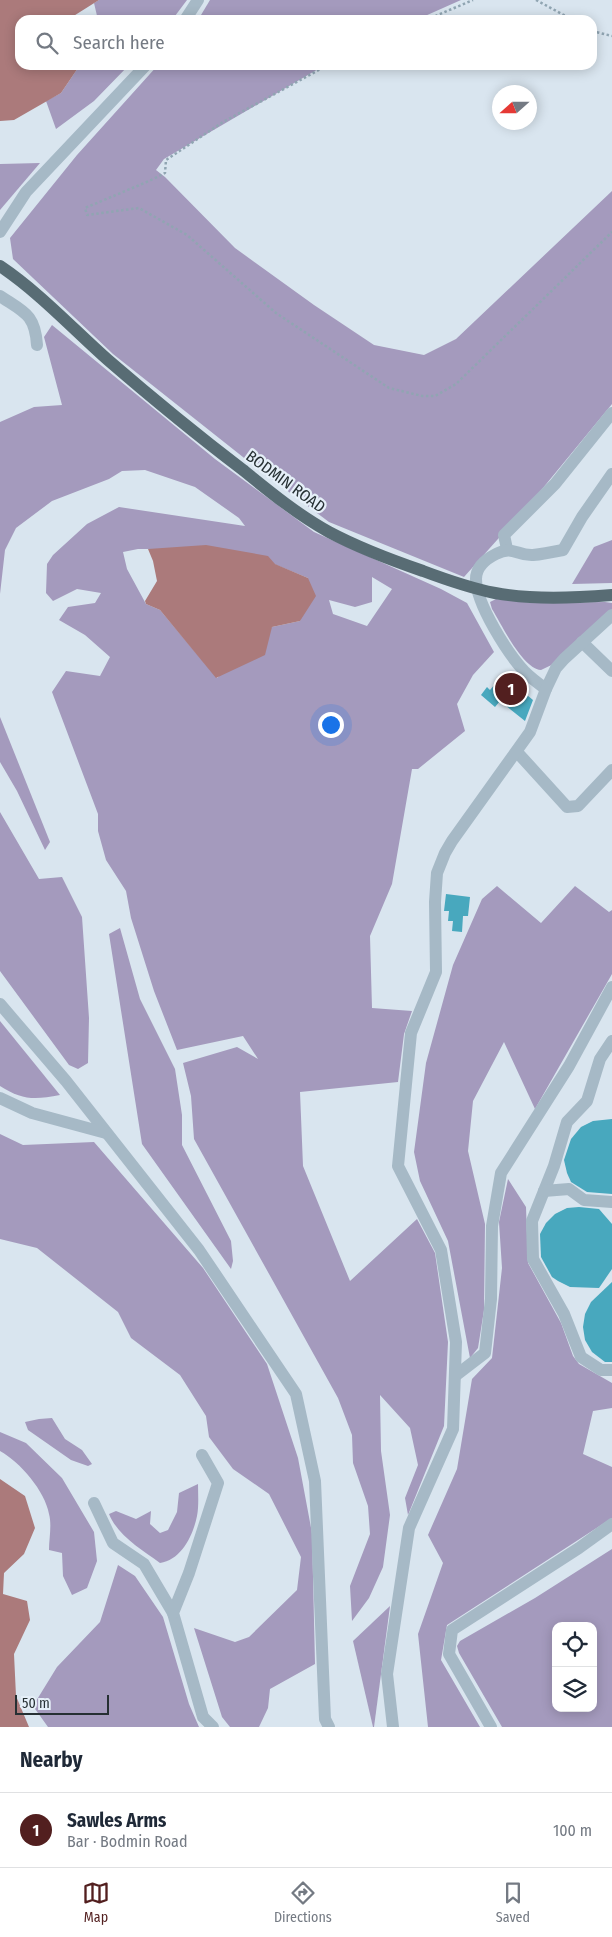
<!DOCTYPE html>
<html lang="en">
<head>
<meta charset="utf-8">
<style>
	body { margin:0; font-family:"Fira Sans Condensed",sans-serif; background:#f2f2f3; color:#1f2937 }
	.controls { position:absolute; right:15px; bottom:15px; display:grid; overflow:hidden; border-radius:10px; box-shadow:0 2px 12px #0003 }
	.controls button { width:45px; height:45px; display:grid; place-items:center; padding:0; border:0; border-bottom:1px solid #e0e1e3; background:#fff; color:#1f2937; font:25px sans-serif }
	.compass { position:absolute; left:492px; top:85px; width:45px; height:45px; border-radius:50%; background:#fff; box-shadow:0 2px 12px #0003; rotate:249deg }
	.scale { position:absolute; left:15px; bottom:12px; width:94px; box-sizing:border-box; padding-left:5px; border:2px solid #263033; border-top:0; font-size:14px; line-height:18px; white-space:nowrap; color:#263033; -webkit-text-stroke:4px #e5eff8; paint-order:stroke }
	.you { position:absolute; left:330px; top:724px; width:18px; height:18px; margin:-12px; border:4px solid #fff; border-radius:50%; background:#1a73e8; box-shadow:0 0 0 8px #1a73e833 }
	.badge { display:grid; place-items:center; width:32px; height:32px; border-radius:50%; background:#521f1f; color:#fff; font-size:16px; font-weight:700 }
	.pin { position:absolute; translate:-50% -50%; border:2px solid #fff; box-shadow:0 1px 5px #0006 }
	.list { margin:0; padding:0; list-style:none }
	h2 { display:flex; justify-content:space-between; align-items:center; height:65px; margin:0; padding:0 20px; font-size:21px }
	h2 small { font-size:16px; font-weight:400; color:#747a83 }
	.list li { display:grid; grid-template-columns:32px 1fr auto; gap:15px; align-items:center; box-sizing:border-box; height:75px; padding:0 20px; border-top:1px solid #e0e1e3 }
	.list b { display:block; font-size:19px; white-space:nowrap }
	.list p { margin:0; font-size:16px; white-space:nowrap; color:#747a83 }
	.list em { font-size:16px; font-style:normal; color:#747a83 }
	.icon { flex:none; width:28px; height:28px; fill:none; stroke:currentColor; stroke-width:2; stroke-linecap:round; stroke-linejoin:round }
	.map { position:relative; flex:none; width:612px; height:1727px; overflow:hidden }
	.search { position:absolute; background:#fff; box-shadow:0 2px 12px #0003; left:15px; right:15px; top:15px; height:55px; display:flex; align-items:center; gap:12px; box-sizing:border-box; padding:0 18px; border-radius:15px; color:#747a83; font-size:19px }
	.sheet { height:140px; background:#fff }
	nav { display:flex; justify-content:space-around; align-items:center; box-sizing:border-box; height:70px; border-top:1px solid #e0e1e3; background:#fff; font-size:14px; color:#747a83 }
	nav a { display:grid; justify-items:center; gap:2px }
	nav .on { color:#521f1f }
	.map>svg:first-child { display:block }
	.green { fill:#a49abd; fill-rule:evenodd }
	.water { fill:#ab7a7b }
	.building { fill:#48a8be }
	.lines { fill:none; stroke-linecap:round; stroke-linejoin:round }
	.path { stroke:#90a5b2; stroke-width:2.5; stroke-dasharray:2.5 2.5; stroke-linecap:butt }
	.minor { stroke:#a6b9c6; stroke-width:12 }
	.major { stroke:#586c74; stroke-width:12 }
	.labels { text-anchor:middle; stroke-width:4.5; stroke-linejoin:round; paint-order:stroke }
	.street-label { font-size:16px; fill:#263033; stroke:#e5eff8 }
</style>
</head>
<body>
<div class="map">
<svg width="612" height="1727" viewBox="0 0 612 1727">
	<rect width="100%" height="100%" fill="#d9e5ef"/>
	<g class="green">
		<path d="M 99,0 L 187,0 L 172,20 L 98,20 L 94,3 Z"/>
		<path d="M 210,0 L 461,0 L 416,20 L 198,20 Z"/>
		<path d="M 80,65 L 129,65 L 94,101 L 56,129 L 46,101 L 61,93 Z"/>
		<path d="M 158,65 L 325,65 L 164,159 L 156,170 L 165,177 L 235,248 L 314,305 L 374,345 L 424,355 L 456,339 L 612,191 L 612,404 L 538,494 L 464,577 L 329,522 L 253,465 L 113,354 L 13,259 L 10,238 L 77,155 Z"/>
		<path d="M 40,163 L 0,210 L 0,164 Z"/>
		<path d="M 52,325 L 215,459 L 314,532 L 441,589 L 467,603 L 494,652 L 473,675 L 457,704 L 465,731 L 418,769 L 412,769 L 392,884 L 370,936 L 372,1008 L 412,1011 L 404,1034 L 398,1082 L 300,1092 L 303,1166 L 350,1281 L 417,1219 L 435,1253 L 448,1342 L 444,1426 L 408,1515 L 405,1498 L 418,1465 L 410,1428 L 380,1395 L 381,1451 L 390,1515 L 383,1567 L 369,1598 L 352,1621 L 350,1586 L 370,1534 L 368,1506 L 353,1463 L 352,1435 L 338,1398 L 194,1139 L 191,1096 L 183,1063 L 237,1047 L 258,1059 L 243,1036 L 177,1050 L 154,991 L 131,918 L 126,891 L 106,860 L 98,831 L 98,814 L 52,692 L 66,671 L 100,676 L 110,657 L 85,635 L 59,620 L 68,607 L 95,603 L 101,593 L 77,589 L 53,601 L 46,593 L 47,564 L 53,555 L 87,524 L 119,507 L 245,526 L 239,518 L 195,487 L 145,470 L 122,471 L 109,479 L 52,501 L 16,528 L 5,550 L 0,594 L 0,422 L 34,407 L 62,405 L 44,337 ZM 138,549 L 169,549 L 274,564 L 308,578 L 300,621 L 272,627 L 217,678 L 160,610 L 146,604 L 127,569 L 123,552 ZM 372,577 L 392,589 L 367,626 L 333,614 L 329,600 L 355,607 L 372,602 Z"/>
		<path d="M 612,540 L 612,583 L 572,584 L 594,547 Z"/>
		<path d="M 496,599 L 535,603 L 605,602 L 612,603 L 612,615 L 564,659 L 541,670 C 522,668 502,625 492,609 L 490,602 Z"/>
		<path d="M 0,717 L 50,842 L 45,850 L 17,791 L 0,762 Z"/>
		<path d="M 0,812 L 39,879 L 62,877 L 82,917 L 89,1018 L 88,1063 L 78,1069 L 69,1065 L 0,971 Z"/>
		<path d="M 497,886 L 541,923 L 575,886 L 609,912 L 612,910 L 612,974 L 535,1109 L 504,1042 L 473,1101 L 468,1151 L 485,1224 L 484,1310 L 478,1348 L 470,1358 L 448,1241 L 420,1181 L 414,1152 L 426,1063 L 453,965 L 482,899 Z"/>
		<path d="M 120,928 L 140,999 L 175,1069 L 182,1115 L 182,1145 L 231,1241 L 233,1261 L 231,1269 L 142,1144 L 109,934 Z"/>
		<path d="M 0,1021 L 60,1095 C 34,1100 22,1100 0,1086 Z"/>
		<path d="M 0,1134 L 23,1145 L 94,1142 L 203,1268 L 267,1364 L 298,1458 L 312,1533 L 315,1664 L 270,1689 L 268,1708 L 259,1727 L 230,1727 L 222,1717 L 194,1628 L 235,1642 L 249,1637 L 297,1590 L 301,1557 L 269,1494 L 233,1469 L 209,1437 L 206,1416 L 180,1375 L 131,1338 L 118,1312 L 37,1248 L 0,1239 Z"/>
		<path d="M 508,1179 L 526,1207 L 528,1263 L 561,1323 L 573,1356 L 579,1364 L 612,1383 L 612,1408 L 593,1411 L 583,1454 L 612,1467 L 612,1518 L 447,1625 L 441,1660 L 480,1727 L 428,1727 L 418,1634 L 443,1563 L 428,1535 L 457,1469 L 472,1379 L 492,1358 L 502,1268 L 499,1222 Z"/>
		<path d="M 39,1419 L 52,1418 L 65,1439 L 82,1450 L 92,1464 L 88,1466 L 71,1460 L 28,1430 L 25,1422 Z"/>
		<path d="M 0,1432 L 26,1443 L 62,1478 L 94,1532 L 97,1561 L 87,1588 L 72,1595 L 63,1576 L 62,1553 L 49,1550 C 49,1539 52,1525 49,1514 C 45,1491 20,1462 0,1451 Z"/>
		<path d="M 198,1484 C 198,1494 199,1506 197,1516 C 193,1536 181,1560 160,1563 C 141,1549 118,1536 109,1514 L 116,1511 L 136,1519 L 151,1511 L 150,1524 L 160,1533 L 168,1530 L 177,1512 L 179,1493 Z"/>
		<path d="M 612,1549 L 612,1727 L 502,1727 L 459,1653 L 457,1646 L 460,1641 L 535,1598 ZM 556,1626 L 593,1626 L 593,1708 L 556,1708 Z"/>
		<path d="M 118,1565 L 135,1576 L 163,1617 L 189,1704 L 199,1727 L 48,1727 L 33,1706 L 57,1667 L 100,1622 Z"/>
		<path d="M 390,1606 L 374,1727 L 373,1727 L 353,1641 Z"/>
	</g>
	<g class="water">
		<path d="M 0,0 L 99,0 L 72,17 L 72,20 L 20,20 L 20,65 L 80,65 L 61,93 L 14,120 L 0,121 Z"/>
		<path d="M 206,545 L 268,556 L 275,564 L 308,578 L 316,596 L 300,621 L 272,627 L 265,655 L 216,678 L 160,610 L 146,604 L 145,601 L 157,581 L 153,561 L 148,549 Z"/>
		<path d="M 0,1479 L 25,1496 L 35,1528 L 24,1554 L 4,1573 L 3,1594 L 27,1601 L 30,1620 L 14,1654 L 16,1696 L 29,1727 L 0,1727 Z"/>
	</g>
	<g class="building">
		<path d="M 503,675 L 533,700 L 525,721 L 500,701 L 495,707 L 481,695 L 487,687 L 490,690 Z"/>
		<path d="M 446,894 L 470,897 L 468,916 L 463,916 L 462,932 L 452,931 L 453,921 L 448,921 L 449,911 L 444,911 Z"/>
		<path d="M 612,1119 L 612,1194 L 587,1192 L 571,1182 L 567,1173 L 564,1160 L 571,1139 L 581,1127 L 593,1121 Z"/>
		<path d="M 579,1207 L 599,1209 L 612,1224 L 612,1269 L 599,1288 L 570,1287 L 558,1281 L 552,1277 L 541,1257 L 540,1234 L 546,1223 L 555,1214 L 567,1208 Z"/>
		<path d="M 612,1282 L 612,1362 L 605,1362 L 592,1352 L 585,1340 L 583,1327 L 585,1314 L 591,1302 Z"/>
	</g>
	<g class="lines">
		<g class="path">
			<path d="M 536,0 L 573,20"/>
			<path d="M 426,20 L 473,0"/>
			<path d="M 592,31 L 612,36"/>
			<path d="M 328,65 L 223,122 L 166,160 L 165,173 L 149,181 L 85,208 L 87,215 L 139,208 L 187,235 L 276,313 L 389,388 L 422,396 L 435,396 L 456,384 L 612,232"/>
		</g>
		<g class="minor">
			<path d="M 185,20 L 198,0"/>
			<path d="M 0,232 L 26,192 L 146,65"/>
			<path d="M 0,296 C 24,312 35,314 37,345"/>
			<path d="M 507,549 L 504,535 L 555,484 L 612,413"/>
			<path d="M 582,642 L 612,671"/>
			<path d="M 546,689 C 539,684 532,679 525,672 C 508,654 476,604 476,579 C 476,567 486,559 496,554 C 513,545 517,556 533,555 C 543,554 553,552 563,550 L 582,517 L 612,474"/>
			<path d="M 517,752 L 567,807 L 578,806 L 612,770"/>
			<path d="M 0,1004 L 66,1081 L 199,1250 L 296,1394 L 315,1481 L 325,1719 L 329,1727"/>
			<path d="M 612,1041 L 600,1059 L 587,1101 L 567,1122 L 554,1166 L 532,1221 L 533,1259 L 564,1314 L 581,1357 L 601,1370 L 612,1370"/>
			<path d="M 0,1098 L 32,1113 L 106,1133"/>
			<path d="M 544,1191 L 569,1189 L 584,1200 L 612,1202"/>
			<path d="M 455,1376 L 485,1353 L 491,1299 L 492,1226 L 501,1173 L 569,1066 L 612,987"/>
			<path d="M 202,1455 L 218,1483 L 189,1573 L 173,1613 L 203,1717 L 213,1727"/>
			<path d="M 94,1503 L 113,1543 L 144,1564 L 173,1613"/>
			<path d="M 393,1727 L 387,1674 L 409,1528 L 453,1429 L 456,1342 L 441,1250 L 398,1166 L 411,1033 L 436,972 L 435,902 L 437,873 L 445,853 L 452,841 L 530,732 L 546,689 L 556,668 L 564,659 L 612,615"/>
			<path d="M 491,1727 L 449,1654 L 452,1630 L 579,1548 L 612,1524"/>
		</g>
		<path class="major" d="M 0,266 C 40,293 72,328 108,360 C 152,398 197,435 243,470 C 270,492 298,515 329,532 C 359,548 391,560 423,571 C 447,580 470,588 495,593 C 533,600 574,598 612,595"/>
	</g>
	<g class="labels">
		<g class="street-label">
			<text transform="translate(286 481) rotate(36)" y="6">BODMIN ROAD</text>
		</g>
	</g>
</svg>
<div class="controls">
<button><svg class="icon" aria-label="locate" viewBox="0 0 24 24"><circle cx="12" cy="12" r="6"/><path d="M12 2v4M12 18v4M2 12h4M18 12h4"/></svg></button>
<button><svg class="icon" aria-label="layers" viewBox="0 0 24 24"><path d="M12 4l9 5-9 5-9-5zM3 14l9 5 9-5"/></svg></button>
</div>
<svg class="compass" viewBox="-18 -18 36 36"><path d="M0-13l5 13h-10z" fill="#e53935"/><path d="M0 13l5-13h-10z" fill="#747a83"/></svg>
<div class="scale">50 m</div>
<div class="you"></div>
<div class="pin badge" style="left:511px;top:689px">1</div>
<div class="search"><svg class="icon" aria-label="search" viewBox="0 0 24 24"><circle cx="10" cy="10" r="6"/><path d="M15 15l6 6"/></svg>Search here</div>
</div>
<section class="sheet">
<h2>Nearby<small></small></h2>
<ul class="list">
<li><span class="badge">1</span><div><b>Sawles Arms</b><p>Bar · Bodmin Road</p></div><em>100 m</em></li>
</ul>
</section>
<nav>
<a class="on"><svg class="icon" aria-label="map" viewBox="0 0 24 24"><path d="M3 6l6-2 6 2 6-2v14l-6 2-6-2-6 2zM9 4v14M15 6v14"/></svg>Map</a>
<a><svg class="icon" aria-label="directions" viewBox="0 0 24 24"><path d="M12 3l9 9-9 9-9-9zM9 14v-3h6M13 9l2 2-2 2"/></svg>Directions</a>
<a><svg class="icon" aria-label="saved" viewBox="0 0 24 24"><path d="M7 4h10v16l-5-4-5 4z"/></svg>Saved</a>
</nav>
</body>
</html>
